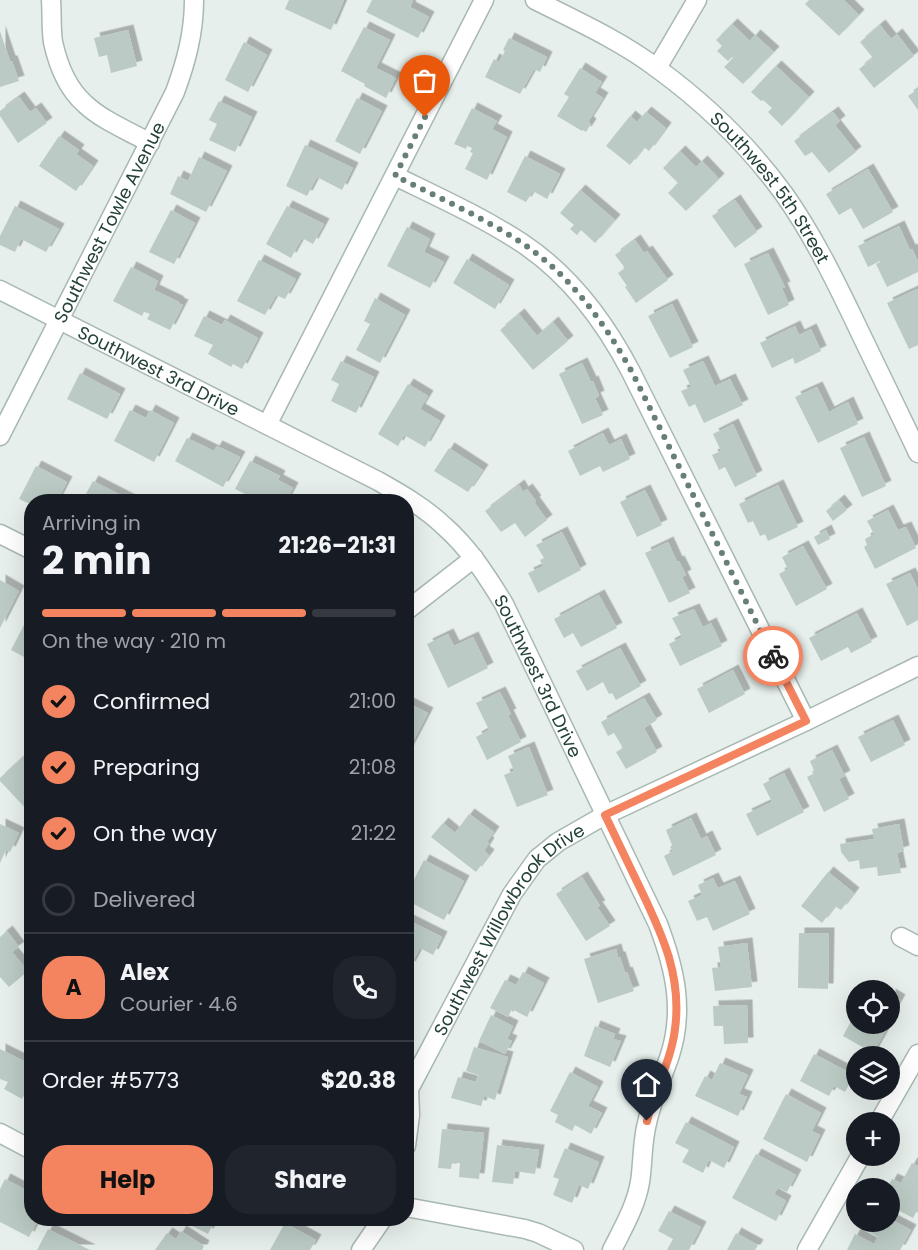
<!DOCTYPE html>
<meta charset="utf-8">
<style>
:root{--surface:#171b24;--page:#20242c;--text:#f1f3f6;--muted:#9ea1a6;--line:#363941;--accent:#f4845f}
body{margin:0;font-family:Poppins,sans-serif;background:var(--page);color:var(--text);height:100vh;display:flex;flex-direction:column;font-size:22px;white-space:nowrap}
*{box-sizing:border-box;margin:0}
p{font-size:20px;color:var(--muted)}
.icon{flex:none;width:33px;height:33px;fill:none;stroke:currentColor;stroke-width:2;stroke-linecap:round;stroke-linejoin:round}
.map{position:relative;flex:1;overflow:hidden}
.sheet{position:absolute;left:24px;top:494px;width:390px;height:732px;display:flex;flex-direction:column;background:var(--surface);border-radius:24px;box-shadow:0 6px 24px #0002}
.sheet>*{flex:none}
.buttons{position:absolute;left:846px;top:980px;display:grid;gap:12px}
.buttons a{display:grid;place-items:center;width:54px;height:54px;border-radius:50%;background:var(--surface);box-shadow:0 6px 24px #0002;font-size:30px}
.pin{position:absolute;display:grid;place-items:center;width:51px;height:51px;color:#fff;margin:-62px -26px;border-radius:50% 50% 50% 0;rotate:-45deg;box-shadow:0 0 6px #0007}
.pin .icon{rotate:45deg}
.courier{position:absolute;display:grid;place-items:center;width:60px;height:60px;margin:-30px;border:4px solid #f4845f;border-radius:50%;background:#fff;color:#222;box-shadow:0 2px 8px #0007}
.headline em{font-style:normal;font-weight:700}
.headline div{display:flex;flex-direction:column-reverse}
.headline{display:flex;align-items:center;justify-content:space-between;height:102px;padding:0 18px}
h1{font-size:39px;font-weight:700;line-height:45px}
.bar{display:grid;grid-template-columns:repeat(4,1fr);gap:9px 6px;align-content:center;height:72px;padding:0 18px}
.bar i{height:8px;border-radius:4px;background:var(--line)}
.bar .current{background:var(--accent)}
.bar p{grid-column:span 4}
.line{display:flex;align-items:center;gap:15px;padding:0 18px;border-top:2px solid var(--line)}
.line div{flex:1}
.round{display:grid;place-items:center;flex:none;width:63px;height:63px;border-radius:24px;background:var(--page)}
ol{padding:0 18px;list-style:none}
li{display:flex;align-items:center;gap:18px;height:66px}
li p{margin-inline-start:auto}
li .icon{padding:6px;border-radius:50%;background:var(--accent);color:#111;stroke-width:4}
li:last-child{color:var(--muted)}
li i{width:33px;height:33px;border:3px solid var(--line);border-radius:50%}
.cta{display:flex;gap:12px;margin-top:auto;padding:12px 18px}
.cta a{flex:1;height:69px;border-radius:24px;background:var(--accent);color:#111;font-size:24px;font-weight:700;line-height:69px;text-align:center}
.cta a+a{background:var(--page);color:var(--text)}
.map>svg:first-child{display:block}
</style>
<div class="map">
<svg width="918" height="1250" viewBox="0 0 918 1250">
<defs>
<filter id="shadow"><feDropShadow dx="5.5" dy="-5.5" stdDeviation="0" flood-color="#0004"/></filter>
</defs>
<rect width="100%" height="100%" fill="#e6efeb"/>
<path fill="#bbcac4" filter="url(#shadow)" d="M289,0H344L331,30L285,9Z
M372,0H413L410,7L429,17L418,38L366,12Z
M809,0H844L859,15L839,36L805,4Z
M732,24L750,41L755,35L774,52L743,84L724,67L733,58L732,57L728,61L717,51L722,46L716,40Z
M880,25L891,39L897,34L914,56L874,88L859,69L873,58L860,42Z
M364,27L390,40L376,68L396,78L386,98L364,86L365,84L341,71Z
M128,30L137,66L111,73L107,55L99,57L94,38Z
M0,31L10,61H12L19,81L0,87Z
M509,38L547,57L540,72L534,69L520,94L485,77L494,59L499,62L505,51L503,50Z
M244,42L267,55L248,92L225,80Z
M776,66L809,97L782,126L768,112L772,108L763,100L761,101L751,92Z
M580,68L602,82L595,93L603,98L588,122L591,124L586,132L583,130L582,131L557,116L569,97L564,94Z
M918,89V110L908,96Z
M19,97L30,112L36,108L47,123L18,143L0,116V111Z
M357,98L382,111L360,154L335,141Z
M219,101L252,117L235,152L209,140L217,124L209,120Z
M472,108L497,121L492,129L507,137L487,180L465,169L473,153L470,152L472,148L467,146L466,149L454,144Z
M646,112L666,128L649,151L644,147L630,165L606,146L630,116L637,122Z
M833,112L840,121L835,125L856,152L829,173L812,152L805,156L794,141Z
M59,136L79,150L76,154L93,166L76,191L39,166Z
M305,145L353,168L342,190L317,177L307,196L286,186Z
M680,151L696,167L702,161L719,179L686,211L668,193L678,183L663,168Z
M525,156L560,174L547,199L533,191L526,202L507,192Z
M199,157L227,171L206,212L170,194L178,176L188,181Z
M868,169L893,212L863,229L851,208L839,215L826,194Z
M580,190L615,220L595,243L581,230L577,235L570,229L574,225L560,213Z
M735,200L757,232L735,248L712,216Z
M15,206L59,229L46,252L21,239L15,252L0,245V236Z
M287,206L324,224L313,244L302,238L291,258L266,244Z
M171,210L195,223L174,264L149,252Z
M899,226L910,250L912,249L918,261V272L887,287L876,264L880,262V261L868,267L858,246Z
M407,227L430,239L424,252L444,262L430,288L387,266Z
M635,240L644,253L647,251L668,280L636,303L625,287L627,286L618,273L625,268L615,255Z
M768,253L785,287L782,288L789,305L768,315L744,264Z
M467,259L509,285L495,309L453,283Z
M259,260L296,279L285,299L276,295L265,315L237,301Z
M131,267L158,281L154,290L179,302L178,303L183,305L170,330L147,319L150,314L144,312L142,316L113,301Z
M917,289L918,292V345L909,349L887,303Z
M375,298L405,315L380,363L356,350L370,324L364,321Z
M672,304L693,347L670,358L648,316Z
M519,314L537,336L553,322L568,341L533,370L500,330Z
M204,316L222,325L225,320L258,338L242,369L233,364L231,367L208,354L213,345L194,336Z
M795,326L799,335L811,329L821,351L795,364L793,358L772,368L760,343Z
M341,361L374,377L356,413L331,401L339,384L331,380Z
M703,361L715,386L730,379L743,405L704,423L695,404L689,407L681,391L691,387L683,370Z
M582,363L591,382L593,381L599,396L595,398L603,415L582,424L559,374Z
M80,373L120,394L107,419L67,399Z
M408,384L428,396L420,409L440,421L425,447L404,435L398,446L378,434Z
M817,387L829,412L848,402L858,424L818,443L795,397Z
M130,410L146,418L150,410L174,423L154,462L114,441Z
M733,424L757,476L735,487L725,467L719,470L712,455L721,451L713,434Z
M603,433L609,445L621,439L630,459L603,472L600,466L580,476L568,451Z
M864,437L886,486L862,497L840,448Z
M187,438L214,451L217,446L240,457L223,487L175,461Z
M449,448L483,470L468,492L434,471Z
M250,461L280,476L278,480L293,488L286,501H259L235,489Z
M36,466L67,482L57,501H32V505L19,499Z
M93,481L132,501H82Z
M519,485L523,492L527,489L536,501L534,502L547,520L525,537L515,523L501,532L485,511Z
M778,485L798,527L768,541L765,534L760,536L753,521L748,523L739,504Z
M645,490L662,525L637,537L620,502Z
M839,500L847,510L833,521L826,511Z
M888,510L898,530L906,527L916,548L875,569L864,547L867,545L865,539L874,534L867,521Z
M826,530L830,539L818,545L814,537Z
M562,532L581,570L538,593L528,573L543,566L540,560L544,558L536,545Z
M668,542L677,562L679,561L686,575L682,577L690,593L669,603L645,553Z
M803,546L827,589L796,606L779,574L788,569L782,557Z
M910,573L918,589V620L907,626L886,584Z
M0,580L19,591L0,628Z
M599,595L617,628L581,647L573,633L564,638L554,619Z
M694,609L703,627L711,623L722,646L680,666L669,644L682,637L672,618Z
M857,613L872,642L851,653L848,647L821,661L809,638Z
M28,617H32V652L29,651L26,658L11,650Z
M448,634L454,646L473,637L488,668L448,688L427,644Z
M620,648L641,686L616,700L612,693L609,694L603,682L587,691L576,671Z
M733,670L745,694L709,713L697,689Z
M500,692L511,714L508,715L521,742L487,760L476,737L489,730L476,703Z
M644,698L657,720L644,728L657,752L626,769L616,752L623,748L614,733L608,736L601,722Z
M406,702L428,713L406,755Z
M893,720L905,745L871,762L858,737Z
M529,747L548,795L517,807L504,775L514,771L508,756Z
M832,750L845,776L839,779L849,799L824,812L807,777L815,773L810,761Z
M26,754L32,760V810L29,812L0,781V778Z
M784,773L804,812L757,836L746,814L772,802L763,784Z
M469,814L494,832L487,842L489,843L484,851L489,855L476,872L431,837L443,823L455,833Z
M691,818L701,839L707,836L716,855L673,876L664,856L673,851L670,847L672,845L666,830Z
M0,824L19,833L10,852L6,850L0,863Z
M899,824L904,851L897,853L901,873L878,876L877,867L860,869L859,860L849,862L841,852L840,844L874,839L872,829Z
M424,860L464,881L444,920L406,900V895Z
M828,872L854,893L841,910L835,906L822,923L801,906Z
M582,877L600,906L597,907L610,926L586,941L556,894Z
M713,878L718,888L735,881L750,914L713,931L707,917L697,921L688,901L702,895L698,885Z
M406,919L442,937L433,955L420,948L410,967L406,965Z
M7,931L19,947L12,952L28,971L9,987L0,977V937Z
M799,933H829L828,989L798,988Z
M747,943L752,987L715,991L712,968L721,967L718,947Z
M616,949L618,957H620L625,973L627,972L634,991L598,1003L584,959Z
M523,972L544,983L527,1017L512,1009L508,1017L490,1008L505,980L516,985Z
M890,994L900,1000L890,1017Z
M747,1005L748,1043L724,1044L723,1026H714L713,1006Z
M856,1012V1023H890L873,1053L843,1036Z
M491,1015L513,1026L507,1039L512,1041L505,1054L479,1041Z
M595,1026L615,1034L613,1039L621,1041L610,1067L584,1056Z
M474,1047L508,1057L495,1100L484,1096L481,1106L451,1098L458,1077L476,1082L478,1075L466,1071Z
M0,1049L32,1065V1081L22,1099L4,1089L8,1082L0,1079Z
M814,1054L854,1075L845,1092L834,1086L829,1096L800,1081Z
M720,1063L748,1075L739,1094L747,1097L738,1116L695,1096L705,1076L712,1080Z
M570,1072L598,1087L588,1106L602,1113L591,1134L575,1125L572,1131L555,1122L558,1115L550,1111Z
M786,1094L821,1113L812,1131L820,1135L807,1162L763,1139Z
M686,1122L734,1147L724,1168L709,1160L703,1173L682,1162L689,1150L675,1143Z
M442,1129L484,1133L479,1179L459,1177L460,1163H452L451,1169L438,1168Z
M497,1145L539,1150L535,1174L515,1171L513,1184L492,1182Z
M565,1148L599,1162L588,1189L579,1185L572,1203L553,1195L559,1179L553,1177Z
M756,1154L796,1175L787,1192L778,1188L774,1194L786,1201L776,1221L732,1198Z
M912,1163L918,1166V1209L913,1218L890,1206V1188H887L892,1179L901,1183Z
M5,1179L26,1190L23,1196L32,1200V1218H39L29,1237L0,1222V1189Z
M669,1211L701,1227L689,1250H667L673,1239L658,1231Z
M177,1218H216L208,1234Z
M890,1219L911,1230L900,1250H847L855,1234L874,1244L878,1237L866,1230L871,1221H890Z
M285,1223L316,1240L310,1250H270Z
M48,1229L90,1250H37Z
M181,1231L204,1246L202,1250H155L167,1233L176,1239Z
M736,1233L758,1245L755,1250H727Z"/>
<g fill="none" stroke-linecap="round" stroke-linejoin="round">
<defs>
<g id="minor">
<path d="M51,0C52,14 51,29 53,42C58,65 68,89 85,104C103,121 129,131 150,143"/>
<path id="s1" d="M535,0C577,21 621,41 658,69C706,104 749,146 784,194C813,235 835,280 857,326C877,368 898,410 918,453"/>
<path d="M657,68L697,0"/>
<path d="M395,176C438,197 482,217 522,243C570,275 605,322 631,372L806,721"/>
<path id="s2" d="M0,290L378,481C401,494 424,507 444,526C469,548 487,576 504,604L658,924C675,969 685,1011 669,1058C661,1080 652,1100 647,1123C642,1142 643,1163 640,1182C636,1206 623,1228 612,1250"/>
<path d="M267,425L484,0"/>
<path id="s3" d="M0,436L175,92C186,62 194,33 194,0"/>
<path d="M0,534L32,550"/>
<path d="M406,611L474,558"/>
<path d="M901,937L918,946"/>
<path d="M879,1122L918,1054"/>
<path d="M0,1133L32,1150"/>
<path id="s4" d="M406,1146L410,1115L409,1089L512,894L537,859L558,842L605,815L806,721L918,666"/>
<path d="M406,1207L525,1229L538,1233L574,1250"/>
<path d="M361,1250L383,1218"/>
<path d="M807,1250L861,1155"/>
</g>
</defs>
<use href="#minor" stroke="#a8b8b2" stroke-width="21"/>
<use href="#minor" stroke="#fff" stroke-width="18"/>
</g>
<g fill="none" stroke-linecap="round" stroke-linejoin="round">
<path stroke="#687f78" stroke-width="6" stroke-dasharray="0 10.8" d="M425,117L395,176C438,197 482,217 522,243C570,275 604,322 632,372L773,656"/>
<path stroke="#f4845f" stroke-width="8" d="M647,1121C654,1090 671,1062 675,1029C682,977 663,936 641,890C629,865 617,840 605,815L806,721L773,656"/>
</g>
<g text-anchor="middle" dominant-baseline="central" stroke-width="6" stroke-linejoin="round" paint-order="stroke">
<g font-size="18" fill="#24423a" stroke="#f7fbf9">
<text stroke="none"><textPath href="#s1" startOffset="306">Southwest 5th Street</textPath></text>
<text stroke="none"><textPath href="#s3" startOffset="240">Southwest Towle Avenue</textPath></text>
<text stroke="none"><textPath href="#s2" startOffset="178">Southwest 3rd Drive</textPath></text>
<text stroke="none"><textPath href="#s2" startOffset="682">Southwest 3rd Drive</textPath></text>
<text stroke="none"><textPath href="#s4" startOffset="248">Southwest Willowbrook Drive</textPath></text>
</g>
</g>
</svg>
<div class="buttons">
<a><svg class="icon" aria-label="locate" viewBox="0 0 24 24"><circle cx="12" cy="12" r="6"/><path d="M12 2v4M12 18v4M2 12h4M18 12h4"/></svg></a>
<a><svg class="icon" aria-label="layers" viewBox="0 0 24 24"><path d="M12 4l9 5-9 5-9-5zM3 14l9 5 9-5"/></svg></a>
<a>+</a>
<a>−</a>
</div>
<div class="pin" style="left:425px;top:117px;background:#ea580c"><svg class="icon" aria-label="bag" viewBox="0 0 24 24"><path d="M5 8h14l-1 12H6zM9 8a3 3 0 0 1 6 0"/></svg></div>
<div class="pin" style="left:647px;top:1121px;background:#1f2937"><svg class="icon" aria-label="home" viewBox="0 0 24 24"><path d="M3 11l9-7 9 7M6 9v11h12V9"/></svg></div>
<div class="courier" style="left:773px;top:656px"><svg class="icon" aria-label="bike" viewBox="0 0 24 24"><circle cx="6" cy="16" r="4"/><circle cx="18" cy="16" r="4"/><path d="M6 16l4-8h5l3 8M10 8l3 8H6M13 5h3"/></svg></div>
<section class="sheet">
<div class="headline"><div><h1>2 min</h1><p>Arriving in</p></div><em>21:26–21:31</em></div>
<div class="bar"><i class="current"></i><i class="current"></i><i class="current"></i><i></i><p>On the way · 210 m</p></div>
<ol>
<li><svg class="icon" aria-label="check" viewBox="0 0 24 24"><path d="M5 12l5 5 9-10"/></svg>Confirmed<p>21:00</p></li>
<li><svg class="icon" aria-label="check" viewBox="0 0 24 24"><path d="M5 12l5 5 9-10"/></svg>Preparing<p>21:08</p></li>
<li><svg class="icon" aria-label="check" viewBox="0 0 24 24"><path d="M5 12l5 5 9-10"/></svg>On the way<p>21:22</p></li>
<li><i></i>Delivered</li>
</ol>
<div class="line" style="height:108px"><b class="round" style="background:var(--accent);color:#111">A</b><div><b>Alex</b><p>Courier · 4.6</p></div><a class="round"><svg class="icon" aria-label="phone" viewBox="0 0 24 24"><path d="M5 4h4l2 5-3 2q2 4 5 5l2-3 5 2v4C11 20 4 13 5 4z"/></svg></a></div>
<div class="line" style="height:78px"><div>Order #5773</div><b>$20.38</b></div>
<div class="cta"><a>Help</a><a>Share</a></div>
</section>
</div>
